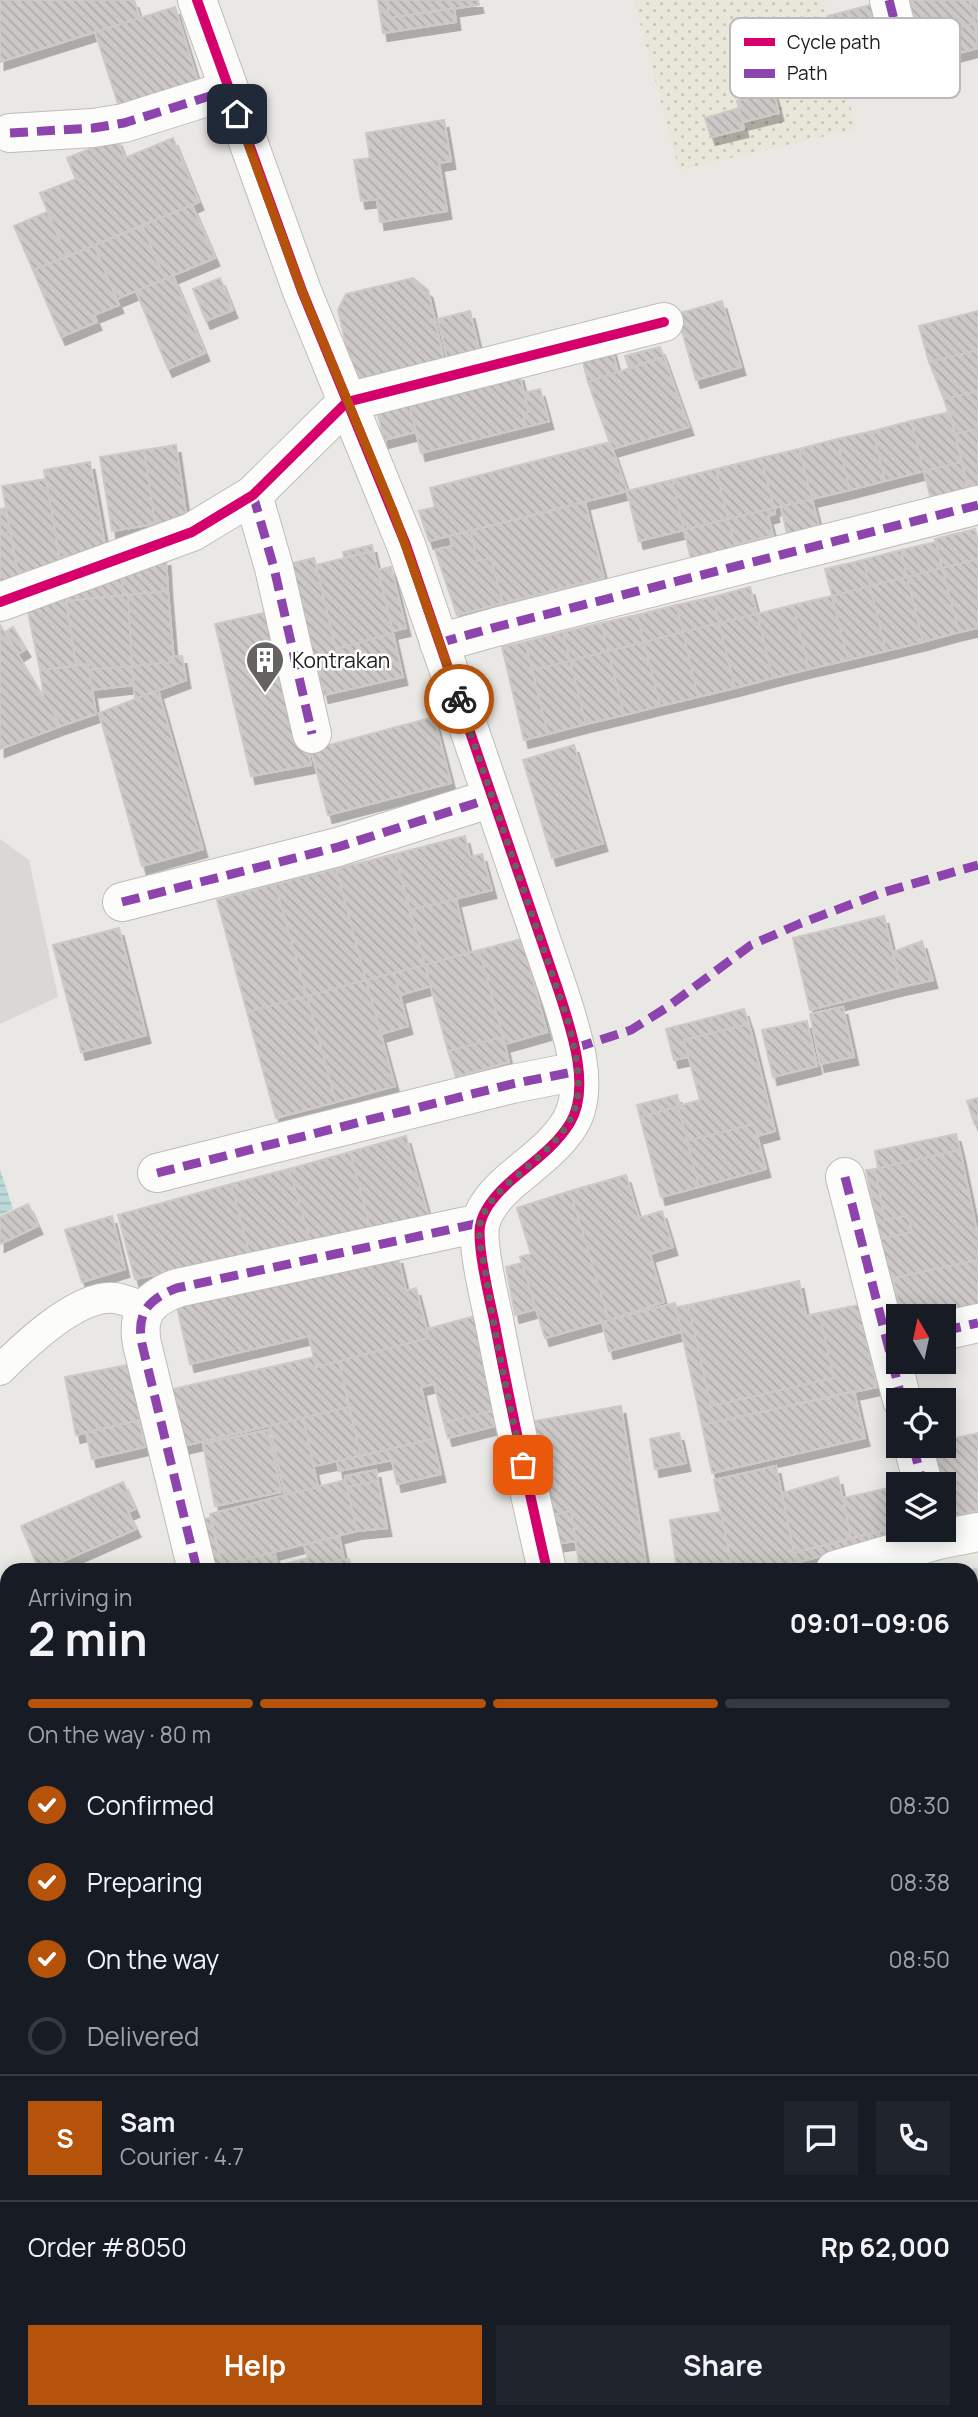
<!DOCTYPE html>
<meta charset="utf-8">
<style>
:root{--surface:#171b24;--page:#20242c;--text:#f1f3f6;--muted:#9ea1a6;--line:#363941;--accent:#b45309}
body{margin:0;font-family:Manrope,sans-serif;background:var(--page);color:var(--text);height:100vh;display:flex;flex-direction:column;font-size:26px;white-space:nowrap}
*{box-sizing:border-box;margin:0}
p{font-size:23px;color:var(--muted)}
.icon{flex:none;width:38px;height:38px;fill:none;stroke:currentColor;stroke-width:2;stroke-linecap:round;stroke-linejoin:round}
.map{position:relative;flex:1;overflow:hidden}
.drawer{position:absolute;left:0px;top:1563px;width:978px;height:856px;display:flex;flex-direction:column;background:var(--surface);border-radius:21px 21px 0 0;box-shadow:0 4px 18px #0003}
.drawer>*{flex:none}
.needle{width:46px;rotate:351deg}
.fabs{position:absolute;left:886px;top:1304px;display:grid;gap:14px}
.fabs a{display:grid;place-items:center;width:70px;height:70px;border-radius:0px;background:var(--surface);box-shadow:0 4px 18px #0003;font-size:35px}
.pin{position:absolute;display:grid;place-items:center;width:60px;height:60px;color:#fff;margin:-30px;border-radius:14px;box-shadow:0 4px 10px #0006}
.courier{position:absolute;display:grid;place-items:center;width:70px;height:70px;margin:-35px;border:5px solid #b45309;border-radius:50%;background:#fff;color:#222;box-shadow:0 2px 9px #0007}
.headline em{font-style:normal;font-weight:700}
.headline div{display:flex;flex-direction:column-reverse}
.headline{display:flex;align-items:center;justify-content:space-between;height:119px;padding:0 28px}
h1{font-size:46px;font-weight:700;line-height:52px}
.bar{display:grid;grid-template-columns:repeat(4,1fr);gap:10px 7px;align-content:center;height:84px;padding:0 28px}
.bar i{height:9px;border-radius:5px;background:var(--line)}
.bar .selected{background:var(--accent)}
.bar p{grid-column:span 4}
.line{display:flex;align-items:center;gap:18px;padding:0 28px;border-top:2px solid var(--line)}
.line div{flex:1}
.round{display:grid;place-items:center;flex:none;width:74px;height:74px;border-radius:0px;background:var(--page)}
ol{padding:0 28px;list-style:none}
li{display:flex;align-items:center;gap:21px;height:77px}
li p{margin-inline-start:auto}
li .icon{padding:7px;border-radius:50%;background:var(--accent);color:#fff;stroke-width:4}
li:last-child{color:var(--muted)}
li i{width:38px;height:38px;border:4px solid var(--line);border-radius:50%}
.primary-button{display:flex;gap:14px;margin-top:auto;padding:14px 28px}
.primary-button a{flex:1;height:80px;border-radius:0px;background:var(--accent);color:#fff;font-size:28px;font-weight:700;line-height:80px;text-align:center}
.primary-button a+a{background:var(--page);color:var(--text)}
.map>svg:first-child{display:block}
</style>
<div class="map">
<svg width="978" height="2417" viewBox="0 0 978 2417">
<defs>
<pattern id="farmland-dots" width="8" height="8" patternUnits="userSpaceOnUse" patternTransform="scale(1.75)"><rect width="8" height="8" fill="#e9e7d9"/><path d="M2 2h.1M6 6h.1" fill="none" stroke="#c7c6ba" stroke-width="1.8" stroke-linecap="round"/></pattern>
<pattern id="water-rules" width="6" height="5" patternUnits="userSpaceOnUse" patternTransform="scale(1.75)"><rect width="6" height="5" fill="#bcd9da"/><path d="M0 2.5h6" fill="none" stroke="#a1baba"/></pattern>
<pattern id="building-back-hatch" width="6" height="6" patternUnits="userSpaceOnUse" patternTransform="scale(1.75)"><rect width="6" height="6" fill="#cbc8c6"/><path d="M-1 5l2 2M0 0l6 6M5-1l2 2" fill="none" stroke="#aeabaa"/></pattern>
<filter id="shadow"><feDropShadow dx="4.5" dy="8" stdDeviation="0" flood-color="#0004"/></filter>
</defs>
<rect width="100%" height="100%" fill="#eae8e5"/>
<path fill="#d9d8d6" d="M0,839L29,860L58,997L0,1024Z
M978,1933V2417H596L593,2412H971V1935Z
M7,2340V2412H337L340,2417H0V2344Z"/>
<path fill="url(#farmland-dots)" d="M634,0H824L856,129L679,170Z"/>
<path fill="url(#water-rules)" d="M0,1169L13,1209L0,1215Z"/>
<path fill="url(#building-back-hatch)" stroke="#cdc9c7" stroke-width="2" filter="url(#shadow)" d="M0,0H134L140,18L0,62Z
M378,0H387L389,18L454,8L456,22L383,33Z
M387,0H478L479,5L389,18Z
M897,0H969L975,23L908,41Z
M969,0H978V35L975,23Z
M882,2L892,41L838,54L828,16Z
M175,7L199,85L120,110L95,32Z
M975,23L978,48L913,65L908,41Z
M772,86L779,113L743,122L737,101L753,96L752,92Z
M739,108L744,129L711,137L705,118Z
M444,120L451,161L439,163L447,211L380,222L377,199L361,201L354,160L370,158L366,133Z
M117,138L125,158L173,138L199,202L67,257L40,193L76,179L67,158Z
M192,205L215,258L165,279L142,225Z
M47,212L67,257L33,270L14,226Z
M142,225L165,279L117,299L94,245Z
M94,245L119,305L94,315L97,322L61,337L33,270Z
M173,276L205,353L168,369L136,291Z
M220,278L233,310L206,321L193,289Z
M413,278L428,290L443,355L436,369L369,386L353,376L338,310L346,294Z
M722,301L741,367L696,380L677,314Z
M470,311L481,358L449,366L438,319Z
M978,311V350L929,362L919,326Z
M611,346L618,372L588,382L581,354Z
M660,347L664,357L629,368L625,356Z
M978,350V391L944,399L929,362Z
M664,357L689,427L612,449L588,382Z
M519,373L529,412L523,413L526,427L421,453L408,398Z
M540,389L549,421L526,427L523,413L529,412L524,393Z
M978,391V429L955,434L944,399Z
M408,398L416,432L384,440L376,406Z
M950,412L962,462L924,471L911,421Z
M911,421L924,471L885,481L873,431Z
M978,429V485L967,487L955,434Z
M873,431L885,481L850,490L837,439Z
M837,439L850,490L812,499L799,449Z
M610,442L627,491L429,541L419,511L435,507L430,488Z
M176,445L187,520L155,524L144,450Z
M799,449L812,499L774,508L761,458Z
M144,450L155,524L112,531L100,457Z
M761,458L774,508L728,519L716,469Z
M90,462L106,550L60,558L44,470Z
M962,462L969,491L931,500L924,471Z
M716,469L728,519L684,530L672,480Z
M46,479L61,566L18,573L2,486Z
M672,480L684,530L639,541L627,491Z
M812,499L819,526L787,534L781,507Z
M585,502L604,578L503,603L491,559L477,561L471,531Z
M6,508L10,532L0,534V509Z
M774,508L775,514L768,516L773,535L735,545L728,519Z
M728,519L735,547L691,559L684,530Z
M975,529L978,541V559L942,568L935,539Z
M471,531L477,561L491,559L503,603L457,615L435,550L452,546L450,536Z
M10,532L18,573L61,566L60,558L64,557L66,570L0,588V534Z
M936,542L942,568L907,577L901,550Z
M372,545L373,551L344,558L343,552Z
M901,550L907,577L870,586L863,560Z
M373,551L393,633L336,649L316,565Z
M166,558L168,591L123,595L121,561Z
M314,558L338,658L305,665L281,566Z
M978,559V628L959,632L942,568Z
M863,560L870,586L832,596L825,569Z
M391,567L406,628L393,631L378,570Z
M942,568L959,632L923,642L907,577Z
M121,569L123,595L66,601L64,582Z
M907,577L923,642L886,651L870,586Z
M64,582L76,666L40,670L25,598Z
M870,586L886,651L848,660L832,596Z
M750,587L757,614L719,623L713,597Z
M168,591L174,662L132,666L128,595Z
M128,595L132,666L89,670L88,664L76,666L66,601Z
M832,596L848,660L809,669L793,605Z
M713,597L719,623L683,632L676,605Z
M676,605L683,632L644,642L637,615Z
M793,605L809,669L773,678L757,614Z
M282,609L311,765L251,776L215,624Z
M757,614L773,678L735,688L719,623Z
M637,615L644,642L608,651L601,623Z
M601,623L608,651L570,661L563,632Z
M719,623L735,688L698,697L683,632Z
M0,625L61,726L0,749Z
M13,627L26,649L18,654L5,632Z
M563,632L570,661L532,670L525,642Z
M683,632L698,697L660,706L644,642Z
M393,633L403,677L324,695L316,663L338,658L336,649Z
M525,642L548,734L524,740L502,647Z
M644,642L660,706L624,715L608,651Z
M608,651L624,715L586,724L570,661Z
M173,656H182L186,680L135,699L132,666L174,662Z
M570,661L586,724L548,734L532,670Z
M88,664L96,714L61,726L44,698L40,670Z
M132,666L134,685L92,690L89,670Z
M158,690L203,849L142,866L99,713Z
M434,717L451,783L328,815L311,750Z
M574,745L603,843L552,858L523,760Z
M465,836L470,857L482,854L492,890L409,910L395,854Z
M395,854L425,965L366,980L336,869Z
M336,869L366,980L307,996L275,884Z
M275,884L307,996L247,1012L217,900Z
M456,899L469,953L425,965L409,910Z
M884,916L901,987L810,1010L793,938Z
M119,928L146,1035L81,1052L53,945Z
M522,939L547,1032L505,1044L479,950Z
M922,941L933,980L901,987L893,952Z
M479,950L503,1037L448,1051L425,965Z
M425,965L431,986L400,995L394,973Z
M394,973L408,1026L381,1034L366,980Z
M366,980L395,1086L336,1102L307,996Z
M307,996L336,1102L276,1118L247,1012Z
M843,1007L854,1057L820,1064L810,1014Z
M744,1009L749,1024L684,1040L688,1057L674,1060L666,1029Z
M807,1021L817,1066L773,1077L762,1030Z
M749,1024L775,1131L757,1136L754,1124L687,1141L678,1106L700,1100L684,1040Z
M503,1037L509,1062L456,1077L448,1051Z
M677,1095L680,1106L640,1117L637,1105Z
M978,1098V1124L975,1125L967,1101Z
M678,1106L699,1187L661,1197L640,1117Z
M754,1124L766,1169L699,1187L687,1141Z
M956,1134L960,1150L878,1168L875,1151Z
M406,1136L429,1218L371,1230L350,1152Z
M960,1150L978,1236V1260L889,1279L880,1239L912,1232L908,1215L885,1220L875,1169Z
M350,1152L371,1230L311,1243L289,1169Z
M289,1169L311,1243L250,1255L231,1184Z
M875,1169L885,1220L908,1215L912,1232L880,1239L866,1170Z
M626,1175L639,1218L662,1211L673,1247L650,1254L664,1302L609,1320L570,1191Z
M231,1184L250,1255L135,1279L118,1215Z
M570,1191L609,1320L545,1338L520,1257L531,1254L517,1208Z
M28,1204L38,1226L0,1244V1217Z
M112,1216L125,1269L82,1282L65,1230Z
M398,1256L406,1291L416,1288L429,1338L316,1367L309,1336L190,1364L177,1307Z
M978,1260V1317L901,1316L893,1278Z
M522,1263L536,1309L515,1315L506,1267Z
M799,1281L806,1316L819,1313L834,1378L711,1406L688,1305Z
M675,1303L681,1332L609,1351L602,1322Z
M688,1305L711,1406L834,1378L819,1313L859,1305L877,1387L702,1425L676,1307Z
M475,1316L499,1409L444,1423L434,1384L421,1387L433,1439L361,1456L339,1361L429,1338L427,1329Z
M315,1357L316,1367L339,1361L349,1407L183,1446L169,1390Z
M133,1364L144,1419L76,1435L65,1377Z
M854,1391L865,1438L712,1473L702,1425Z
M621,1406L646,1565L615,1570H580L571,1511L550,1516L529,1422Z
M349,1407L361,1456L314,1466L303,1418Z
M499,1409L503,1424L448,1438L444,1423Z
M303,1418L318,1487L285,1495L270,1426Z
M139,1420L145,1447L92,1459L86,1432Z
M268,1430L281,1492L215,1506L203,1444Z
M679,1433L686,1463L655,1469L650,1439Z
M978,1433V1511L952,1517L933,1446H943V1441Z
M433,1439L441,1474L397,1484L392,1460L339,1471L337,1461Z
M776,1466L796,1563L776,1570H733L714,1480Z
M376,1470L378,1481L347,1487L345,1476Z
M838,1477L851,1538L794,1553L782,1493Z
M345,1480L357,1531L222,1565L210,1514Z
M378,1481L387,1528L357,1531L347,1487Z
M123,1482L135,1509L128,1512L136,1529L43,1570H39L21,1526Z
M898,1486V1527L851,1538L843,1498Z
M571,1511L576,1541L555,1544L550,1516Z
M721,1512L731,1562L677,1570L670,1520Z
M210,1518L222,1565L210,1568L199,1520Z
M898,1527V1530H913L796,1563L794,1553Z
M339,1536L344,1559L304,1570H240L238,1561L274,1552L278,1566L308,1558L304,1545Z
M344,1559H349L352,1570H304Z
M976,1569L978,1578V1717L971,1719V1570Z
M0,1727L7,1740V1770L0,1754Z
M0,1754L7,1770V1856L0,1859Z
M978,1885V1918L971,1896V1887Z
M0,1920L7,1936V1949L0,1951Z
M978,1937V2007L971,1988V1939Z
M971,1992L978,2007V2043L971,2046Z
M7,1997V2051L0,2053V2000Z
M971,2121H978V2211L975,2212L971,2183Z
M0,2129L1,2132L7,2129V2212L0,2214Z
M7,2228V2276H5L0,2261V2231Z
M978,2358V2397H976L971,2383V2360Z
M96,2412H161L151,2417H94L92,2413Z
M161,2412H231L234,2417H164Z
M347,2412H377L366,2417H350Z
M481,2412H495L498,2417H474L473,2415Z
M495,2412H570L572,2417H498Z
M603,2412H632L618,2417H610L608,2412Z
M632,2412H662L664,2417H618Z
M686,2412H712L713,2413L703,2417H688Z
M861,2412H886L888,2417H847Z
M886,2412H917L906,2415L907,2417H888Z
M917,2412H941L943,2417H907L906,2415Z"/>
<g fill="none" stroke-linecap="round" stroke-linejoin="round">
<defs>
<path id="lane" d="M0,1370C24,1346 78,1294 115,1298C125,1299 136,1305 146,1308"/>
<path id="street" d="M197,0L302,291L406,545L558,989C570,1026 592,1087 570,1123C556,1146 533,1162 513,1179C499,1191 483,1207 480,1226C477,1247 489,1297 494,1320C510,1404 528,1487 547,1570
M889,0L898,35
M10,133L93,128L124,123L229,90
M253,495L274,568L312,734
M0,602L192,532L253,495L347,402L664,322
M439,643L496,627L978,505
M122,902L338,847L492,798
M157,1173L512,1084L578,1071
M845,1177L902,1400
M943,1331L978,1323
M913,1446L923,1484
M197,1570L142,1344C136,1312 149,1299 177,1288L480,1223
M835,1570L938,1540L978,1532
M0,1978L7,1975
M971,2085L978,2083
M971,2339L978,2337
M586,2412L588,2417
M46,2417L57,2412
M761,2417L776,2412"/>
</defs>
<use href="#lane" stroke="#bdbdbb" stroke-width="32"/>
<use href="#street" stroke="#bdbdbb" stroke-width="40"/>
<use href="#lane" stroke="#fcfcfb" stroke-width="30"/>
<use href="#street" stroke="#fcfcfb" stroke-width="38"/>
<path stroke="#8e44ad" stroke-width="9" stroke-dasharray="18 9" stroke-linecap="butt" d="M889,0L898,35
M10,133L93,128L124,123L229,90
M253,495L274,568L312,734
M439,643L496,627L978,505
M122,902L338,847L492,798
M575,1048L631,1030L666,1008L751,945L799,924L881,893L978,865
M157,1173L512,1084L578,1071
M845,1177L902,1400
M943,1331L978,1323
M913,1446L923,1484
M935,1530L938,1540
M197,1570L142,1344C136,1312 149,1299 177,1288L480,1223
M971,2085L978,2083
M971,2339L978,2337
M46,2417L57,2412
M761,2417L776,2412"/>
<defs>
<path id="cycleway" d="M197,0L302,291L406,545L558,989C570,1026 592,1087 570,1123C556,1146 533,1162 513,1179C499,1191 483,1207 480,1226C477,1247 489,1297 494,1320C510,1404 528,1487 547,1570
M0,602L192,532L253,495L347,402L664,322"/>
</defs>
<use href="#cycleway" stroke="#fff" stroke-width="15"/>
<use href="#cycleway" stroke="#d6006c" stroke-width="10"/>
</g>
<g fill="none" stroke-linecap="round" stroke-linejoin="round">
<path stroke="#646362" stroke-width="7" stroke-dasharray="0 12.6" d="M459,699L568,1021C591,1111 578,1124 511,1181C498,1192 484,1207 480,1224C477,1240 484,1260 486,1277C496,1340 509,1403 523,1465"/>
<path stroke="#b45309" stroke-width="9" d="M237,114L302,291L394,513L459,699"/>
</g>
<defs>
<symbol id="building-pin" viewBox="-11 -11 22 30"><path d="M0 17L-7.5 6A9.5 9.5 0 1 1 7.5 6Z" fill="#646362" stroke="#fff"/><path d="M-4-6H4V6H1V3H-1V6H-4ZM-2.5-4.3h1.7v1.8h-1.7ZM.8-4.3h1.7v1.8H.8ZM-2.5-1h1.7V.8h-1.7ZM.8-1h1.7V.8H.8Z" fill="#fff"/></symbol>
</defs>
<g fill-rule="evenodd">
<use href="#building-pin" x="243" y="638" width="44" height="60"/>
</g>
<g text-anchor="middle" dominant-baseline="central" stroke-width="5" stroke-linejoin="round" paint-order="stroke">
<g font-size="21" fill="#1c1c1c" stroke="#fff" text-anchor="start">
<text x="292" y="660">Kontrakan</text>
</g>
</g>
<rect x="730" y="18" width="230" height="80" rx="10" fill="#fff" stroke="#bbb" stroke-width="2"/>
<rect x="744" y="38" width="31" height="8" fill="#d6006c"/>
<rect x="744" y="69" width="31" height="9" fill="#8e44ad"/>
<g font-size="19" fill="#1c1c1c">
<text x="787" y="49">Cycle path</text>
<text x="787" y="80">Path</text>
</g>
</svg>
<div class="fabs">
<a><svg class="needle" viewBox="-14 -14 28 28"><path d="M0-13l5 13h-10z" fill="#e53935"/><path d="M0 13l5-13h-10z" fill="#9ea1a6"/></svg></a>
<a><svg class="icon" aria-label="locate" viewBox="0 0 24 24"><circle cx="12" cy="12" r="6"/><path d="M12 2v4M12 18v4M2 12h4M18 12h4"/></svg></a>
<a><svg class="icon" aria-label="layers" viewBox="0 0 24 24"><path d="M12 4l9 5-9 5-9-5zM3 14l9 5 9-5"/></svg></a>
</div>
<div class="pin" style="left:523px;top:1465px;background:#ea580c"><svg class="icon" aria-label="bag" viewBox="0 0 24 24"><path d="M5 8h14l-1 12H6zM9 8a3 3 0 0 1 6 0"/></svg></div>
<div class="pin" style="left:237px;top:114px;background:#1f2937"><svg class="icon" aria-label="home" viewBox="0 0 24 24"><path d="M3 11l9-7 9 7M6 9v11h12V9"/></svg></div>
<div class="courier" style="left:459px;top:699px"><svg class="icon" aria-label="bike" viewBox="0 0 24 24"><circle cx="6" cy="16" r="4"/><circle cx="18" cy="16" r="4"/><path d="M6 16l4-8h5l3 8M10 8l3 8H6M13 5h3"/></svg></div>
<section class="drawer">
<div class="headline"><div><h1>2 min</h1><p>Arriving in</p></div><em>09:01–09:06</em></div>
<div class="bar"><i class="selected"></i><i class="selected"></i><i class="selected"></i><i></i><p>On the way · 80 m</p></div>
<ol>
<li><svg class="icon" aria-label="check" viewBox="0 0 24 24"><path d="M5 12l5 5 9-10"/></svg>Confirmed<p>08:30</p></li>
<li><svg class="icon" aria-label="check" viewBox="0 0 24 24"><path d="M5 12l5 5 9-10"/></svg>Preparing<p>08:38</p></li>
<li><svg class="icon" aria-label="check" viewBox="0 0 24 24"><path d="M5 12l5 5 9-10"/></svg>On the way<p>08:50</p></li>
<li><i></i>Delivered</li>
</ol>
<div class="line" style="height:126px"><b class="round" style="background:var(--accent);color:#fff">S</b><div><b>Sam</b><p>Courier · 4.7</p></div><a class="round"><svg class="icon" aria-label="chat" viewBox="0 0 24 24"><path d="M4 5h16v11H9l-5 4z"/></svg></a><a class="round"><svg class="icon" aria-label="phone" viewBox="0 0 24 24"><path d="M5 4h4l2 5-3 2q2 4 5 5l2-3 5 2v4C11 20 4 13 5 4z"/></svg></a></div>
<div class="line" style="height:91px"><div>Order #8050</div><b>Rp 62,000</b></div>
<div class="primary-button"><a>Help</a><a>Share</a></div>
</section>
</div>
